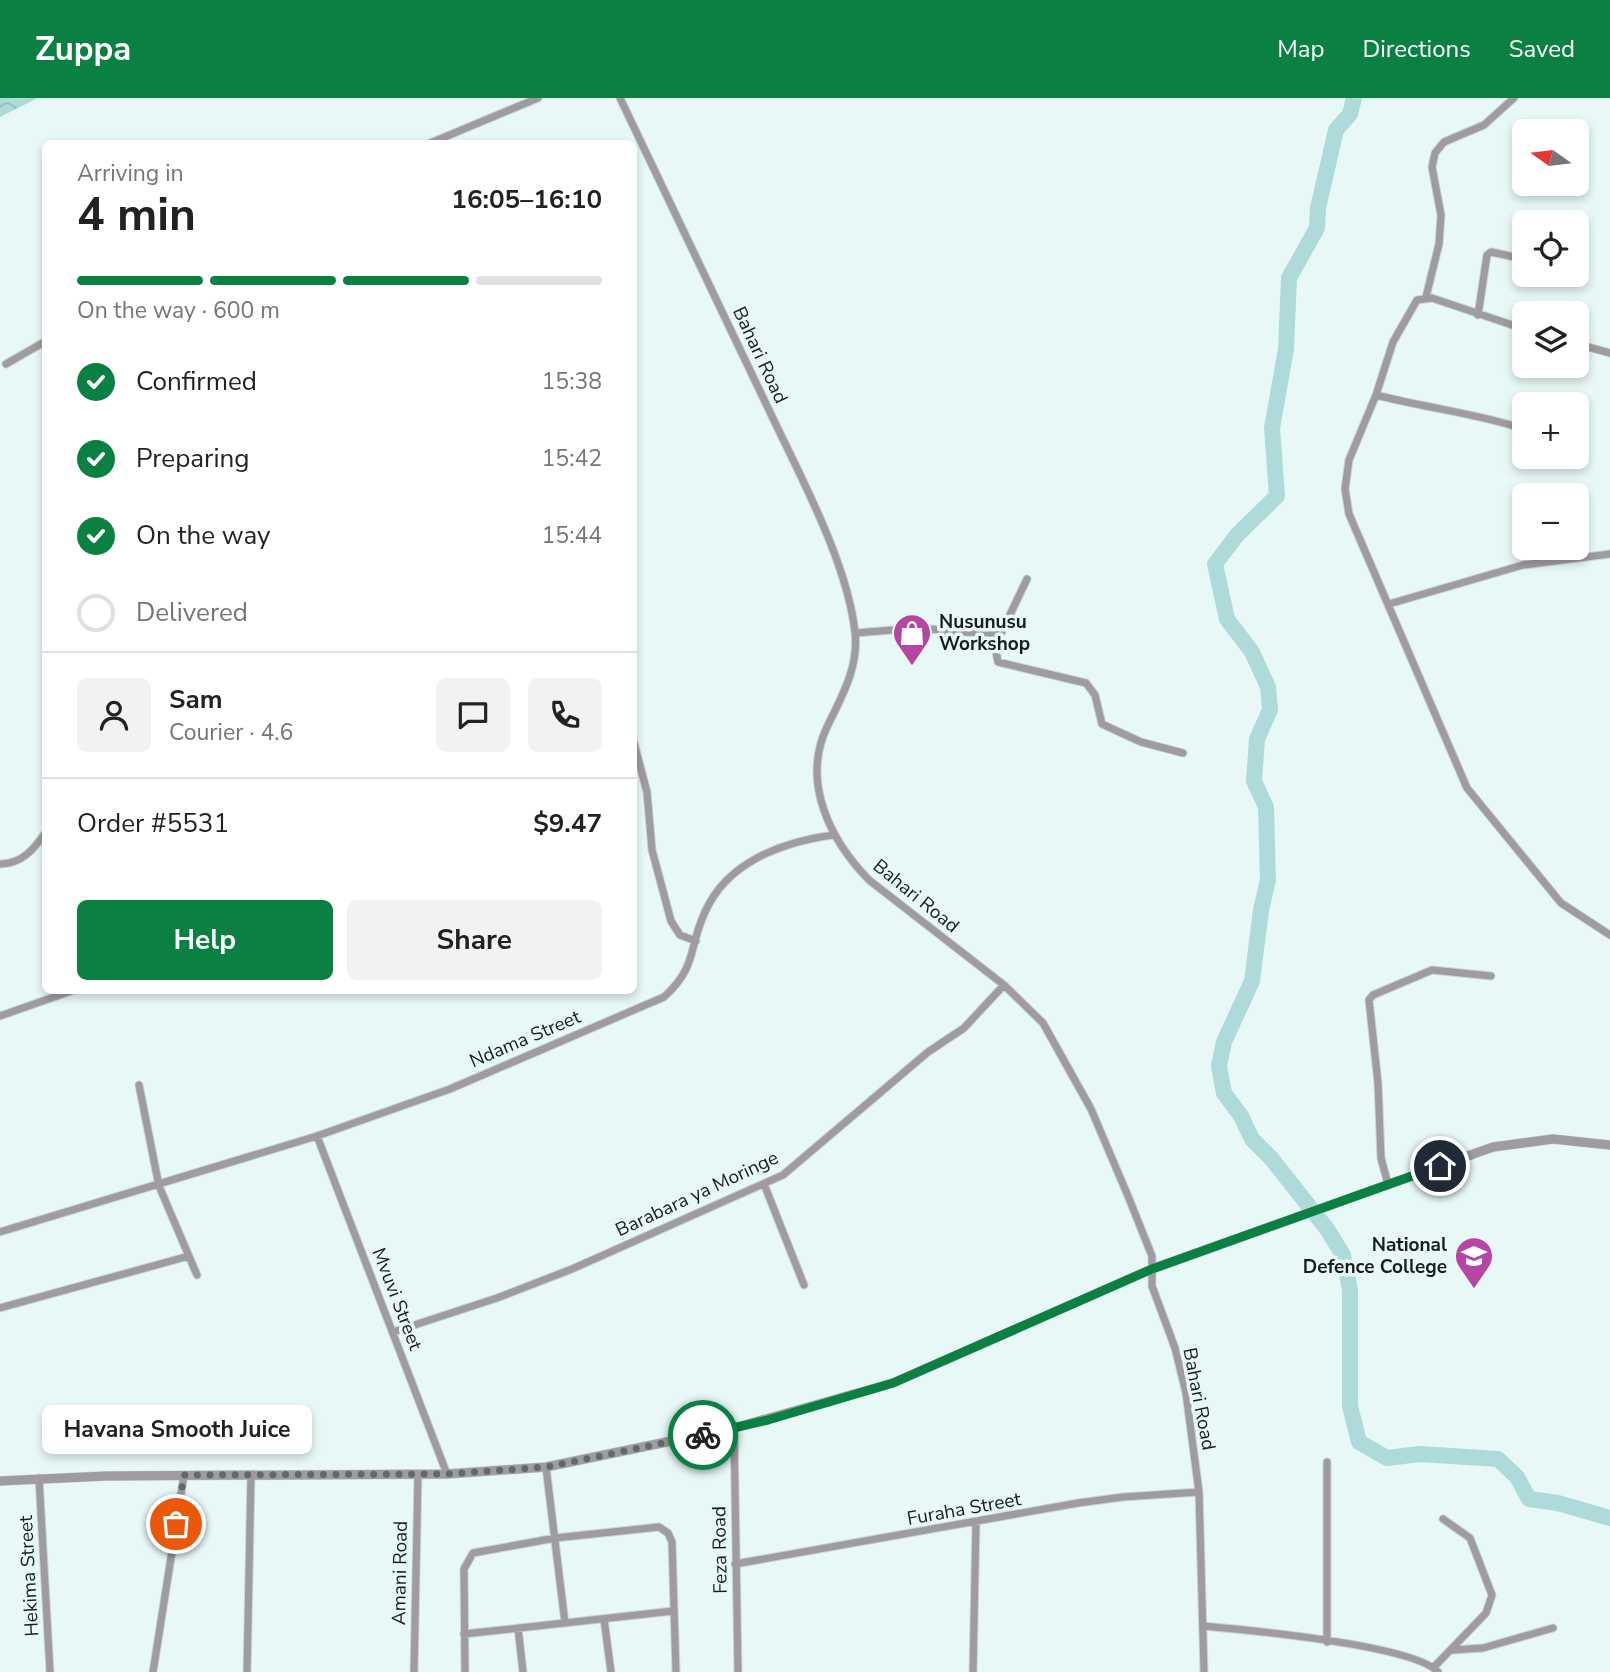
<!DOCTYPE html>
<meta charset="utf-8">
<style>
:root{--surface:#fff;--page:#f2f2f2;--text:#222;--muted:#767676;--line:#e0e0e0;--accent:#0b8043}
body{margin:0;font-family:"Nunito Sans",sans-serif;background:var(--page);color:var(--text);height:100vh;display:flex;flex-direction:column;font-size:26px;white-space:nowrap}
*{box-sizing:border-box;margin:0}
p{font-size:23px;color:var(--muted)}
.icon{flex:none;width:38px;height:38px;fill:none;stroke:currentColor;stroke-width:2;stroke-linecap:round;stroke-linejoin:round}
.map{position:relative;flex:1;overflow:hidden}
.details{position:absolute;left:42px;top:42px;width:595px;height:854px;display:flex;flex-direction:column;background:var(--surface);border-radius:10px;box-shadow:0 4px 10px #0003}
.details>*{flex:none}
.needle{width:46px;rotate:284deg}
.buttons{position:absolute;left:1512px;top:21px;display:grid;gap:14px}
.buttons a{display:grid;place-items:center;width:77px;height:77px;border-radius:10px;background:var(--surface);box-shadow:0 4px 10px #0003;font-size:35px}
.pin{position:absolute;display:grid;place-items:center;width:60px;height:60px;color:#fff;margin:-30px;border:4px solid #fff;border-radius:50%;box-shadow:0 2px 7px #0007}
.courier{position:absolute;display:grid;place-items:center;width:70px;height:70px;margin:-35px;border:5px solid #0b8043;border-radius:50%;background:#fff;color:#222;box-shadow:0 2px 9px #0007}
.bubble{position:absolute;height:49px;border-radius:10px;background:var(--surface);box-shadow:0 4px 10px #0003;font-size:23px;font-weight:700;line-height:49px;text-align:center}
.head em{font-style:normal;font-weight:700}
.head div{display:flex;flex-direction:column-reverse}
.head{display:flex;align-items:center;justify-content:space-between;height:119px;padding:0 35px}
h1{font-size:46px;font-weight:700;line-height:52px}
.bar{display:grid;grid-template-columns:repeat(4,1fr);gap:10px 7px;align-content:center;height:84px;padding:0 35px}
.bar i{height:9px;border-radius:5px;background:var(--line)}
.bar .current{background:var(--accent)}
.bar p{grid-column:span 4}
.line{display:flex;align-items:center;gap:18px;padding:0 35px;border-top:2px solid var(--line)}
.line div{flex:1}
.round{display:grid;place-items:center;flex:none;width:74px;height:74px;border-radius:10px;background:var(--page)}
ol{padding:0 35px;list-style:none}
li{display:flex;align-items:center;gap:21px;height:77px}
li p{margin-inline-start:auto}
li .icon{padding:7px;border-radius:50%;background:var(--accent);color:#fff;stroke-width:4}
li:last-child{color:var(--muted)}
li i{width:38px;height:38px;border:4px solid var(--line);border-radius:50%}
.cta{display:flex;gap:14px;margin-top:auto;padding:14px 35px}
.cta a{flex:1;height:80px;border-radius:10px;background:var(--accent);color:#fff;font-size:28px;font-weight:700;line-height:80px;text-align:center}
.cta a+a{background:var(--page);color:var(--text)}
header{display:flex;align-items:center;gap:42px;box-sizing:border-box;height:98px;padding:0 35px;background:var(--accent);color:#fff}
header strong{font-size:33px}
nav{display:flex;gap:38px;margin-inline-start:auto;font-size:24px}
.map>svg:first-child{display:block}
</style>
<header>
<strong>Zuppa</strong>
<nav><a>Map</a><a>Directions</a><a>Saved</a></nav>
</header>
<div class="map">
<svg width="1610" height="1574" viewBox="0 0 1610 1574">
<defs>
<pattern id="water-waves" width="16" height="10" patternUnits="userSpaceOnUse" patternTransform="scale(1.75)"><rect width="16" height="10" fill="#afdada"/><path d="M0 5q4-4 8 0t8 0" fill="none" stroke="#96bbbb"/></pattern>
</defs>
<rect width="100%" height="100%" fill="#e7f8f7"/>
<path fill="url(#water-waves)" d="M0,0H38L0,19Z"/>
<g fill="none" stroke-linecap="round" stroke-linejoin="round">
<path stroke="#afdada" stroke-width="16" d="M1354,0L1350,16L1336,32L1318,110L1317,130L1289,180L1286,251L1272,330L1277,398L1237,437L1215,466L1227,521L1252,554L1268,589L1270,612L1257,641L1254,683L1266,709L1268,782L1261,812L1252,883L1224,944L1219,968L1224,995L1241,1018L1252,1041L1271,1060L1327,1131L1343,1157L1350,1192V1308L1359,1344L1387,1360L1420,1356L1498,1361L1517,1379L1529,1401L1558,1405L1610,1420"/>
<defs>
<path id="minor" d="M620,0C670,104 719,208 769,312C799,376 847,463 855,534C859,569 842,598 827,629C801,684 830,742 869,782L1004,887L1043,925L1091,1011L1128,1098L1152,1158V1188L1175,1250L1186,1295L1199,1394L1204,1574
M428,46L538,0
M1426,199L1439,146L1441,117L1432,69L1435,55L1444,44L1484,27L1514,0
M1478,217L1487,157L1491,154L1524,161
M1524,231L1432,200L1417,202L1393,244L1376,297L1349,362L1345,391L1349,416L1467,690L1561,805L1610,837
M1577,246L1610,255
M6,266L46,243
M1376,297C1426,310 1476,315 1524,331
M1027,481L995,548L998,564L1086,585L1095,597L1102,626L1141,644L1183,655
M1389,506L1523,467L1610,456
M855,535L918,530L1000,537
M634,645L647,694L652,752L671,823L680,837L696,843
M0,766C22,766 34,751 46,734
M0,918L74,892
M139,987L159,1088L197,1177
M317,1038L447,1376
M764,1086L804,1187
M1388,1086L1381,1060L1378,985L1369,902L1373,897L1432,872L1491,878
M0,1134L317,1038L450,991L664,899C698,868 688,850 705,814C727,764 782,744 833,737
M0,1210L189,1158
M393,1234L497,1200L572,1171L783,1077L928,954L964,930L1004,887
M734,1330L738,1574
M546,1369L565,1525
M39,1380L50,1574
M735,1466L1078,1405L1123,1399L1199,1394
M604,1521L611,1574
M1204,1528C1247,1532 1413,1547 1438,1574
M518,1530L523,1574
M464,1536L673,1513
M1327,1544V1364
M1453,1552L1483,1550L1553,1530
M1434,1569L1486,1515L1492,1497L1470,1440L1443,1421
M153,1574L184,1377
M247,1574L251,1377
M414,1574L418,1376
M465,1574L464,1471L473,1455L555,1440L659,1429L668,1435L672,1444L676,1574
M973,1574L976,1425"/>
<path id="tertiary" d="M0,1383L106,1378L447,1376L546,1369L734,1330L893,1285L1152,1171L1493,1049L1553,1041L1610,1047"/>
</defs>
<use href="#minor" stroke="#c6d5d4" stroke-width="9"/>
<use href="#tertiary" stroke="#c6d5d4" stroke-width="10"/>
<use href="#minor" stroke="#a09b9f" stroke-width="7"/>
<use href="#tertiary" stroke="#a09b9f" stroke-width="9"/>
</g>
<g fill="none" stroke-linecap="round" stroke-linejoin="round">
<path stroke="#606a6a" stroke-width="7" stroke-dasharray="0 12.6" d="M176,1426L184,1377L447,1376L546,1369L703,1337"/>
<path stroke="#0b8043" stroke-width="9" d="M703,1337L768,1322L893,1285L1152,1171L1440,1068"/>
</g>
<defs>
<symbol id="shop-pin" viewBox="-11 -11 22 30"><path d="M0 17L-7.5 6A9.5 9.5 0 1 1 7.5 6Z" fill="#b546a3" stroke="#e7f8f7"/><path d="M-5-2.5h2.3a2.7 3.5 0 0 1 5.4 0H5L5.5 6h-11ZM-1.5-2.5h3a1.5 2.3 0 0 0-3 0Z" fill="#fff"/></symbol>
<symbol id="school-pin" viewBox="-11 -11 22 30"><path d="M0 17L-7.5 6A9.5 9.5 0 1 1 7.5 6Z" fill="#b546a3" stroke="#e7f8f7"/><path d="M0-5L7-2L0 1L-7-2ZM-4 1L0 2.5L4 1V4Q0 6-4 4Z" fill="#fff"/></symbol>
</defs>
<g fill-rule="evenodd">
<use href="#shop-pin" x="890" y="513" width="44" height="60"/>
<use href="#school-pin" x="1452" y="1136" width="44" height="60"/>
</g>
<g text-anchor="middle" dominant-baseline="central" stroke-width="7" stroke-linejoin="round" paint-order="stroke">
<g font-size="19" fill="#181e1e" stroke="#e7f8f7">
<text transform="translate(760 257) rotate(65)">Bahari Road</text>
<text transform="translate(916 798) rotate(39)">Bahari Road</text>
<text transform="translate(525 941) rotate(-23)">Ndama Street</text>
<text transform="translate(697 1096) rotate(-25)">Barabara ya Moringe</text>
<text transform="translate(397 1201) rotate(69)">Mvuvi Street</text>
<text transform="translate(1199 1301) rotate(79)">Bahari Road</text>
<text transform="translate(964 1411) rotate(-10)">Furaha Street</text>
<text transform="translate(720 1452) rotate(-91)">Feza Road</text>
<text transform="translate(400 1475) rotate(-89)">Amani Road</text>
<text transform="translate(29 1478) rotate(-93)">Hekima Street</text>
</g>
<g font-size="19" font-weight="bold" fill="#181e1e" stroke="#e7f8f7" text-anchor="start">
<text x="939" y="524">Nusunusu<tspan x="939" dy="22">Workshop</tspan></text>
<text x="1447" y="1147" text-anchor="end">National<tspan x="1447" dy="22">Defence College</tspan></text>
</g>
</g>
</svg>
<div class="buttons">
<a><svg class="needle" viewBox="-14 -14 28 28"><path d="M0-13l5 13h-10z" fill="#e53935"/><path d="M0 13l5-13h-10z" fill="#767676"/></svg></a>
<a><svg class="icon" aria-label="locate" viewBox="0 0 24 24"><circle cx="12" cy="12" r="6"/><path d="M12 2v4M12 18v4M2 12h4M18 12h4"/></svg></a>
<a><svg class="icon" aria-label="layers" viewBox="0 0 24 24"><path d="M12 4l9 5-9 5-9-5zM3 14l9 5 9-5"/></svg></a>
<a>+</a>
<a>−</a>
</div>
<div class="pin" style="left:176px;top:1426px;background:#ea580c"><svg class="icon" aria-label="bag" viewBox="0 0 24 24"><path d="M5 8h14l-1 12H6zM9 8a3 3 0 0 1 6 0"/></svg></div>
<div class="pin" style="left:1440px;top:1068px;background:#1f2937"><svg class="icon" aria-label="home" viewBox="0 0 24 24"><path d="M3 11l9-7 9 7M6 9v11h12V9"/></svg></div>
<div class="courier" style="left:703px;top:1337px"><svg class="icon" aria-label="bike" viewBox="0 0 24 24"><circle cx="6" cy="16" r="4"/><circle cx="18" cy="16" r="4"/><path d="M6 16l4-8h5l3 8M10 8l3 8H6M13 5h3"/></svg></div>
<div class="bubble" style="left:42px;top:1307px;width:270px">Havana Smooth Juice</div>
<section class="details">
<div class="head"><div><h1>4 min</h1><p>Arriving in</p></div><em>16:05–16:10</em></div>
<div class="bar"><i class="current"></i><i class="current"></i><i class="current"></i><i></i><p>On the way · 600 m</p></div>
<ol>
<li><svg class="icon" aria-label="check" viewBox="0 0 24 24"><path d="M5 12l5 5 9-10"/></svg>Confirmed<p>15:38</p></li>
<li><svg class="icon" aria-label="check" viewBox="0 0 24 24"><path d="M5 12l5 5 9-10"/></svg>Preparing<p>15:42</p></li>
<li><svg class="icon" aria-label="check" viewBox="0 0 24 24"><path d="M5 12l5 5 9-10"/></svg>On the way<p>15:44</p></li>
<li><i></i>Delivered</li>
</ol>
<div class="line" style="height:126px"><a class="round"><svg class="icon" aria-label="person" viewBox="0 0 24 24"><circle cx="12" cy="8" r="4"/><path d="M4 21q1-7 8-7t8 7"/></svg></a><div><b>Sam</b><p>Courier · 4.6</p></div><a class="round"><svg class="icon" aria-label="chat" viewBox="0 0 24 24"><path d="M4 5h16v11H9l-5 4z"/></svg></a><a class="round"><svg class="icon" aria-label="phone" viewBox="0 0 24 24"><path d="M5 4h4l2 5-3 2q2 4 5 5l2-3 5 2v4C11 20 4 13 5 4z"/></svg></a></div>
<div class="line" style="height:91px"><div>Order #5531</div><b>$9.47</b></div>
<div class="cta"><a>Help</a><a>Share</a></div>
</section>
</div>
